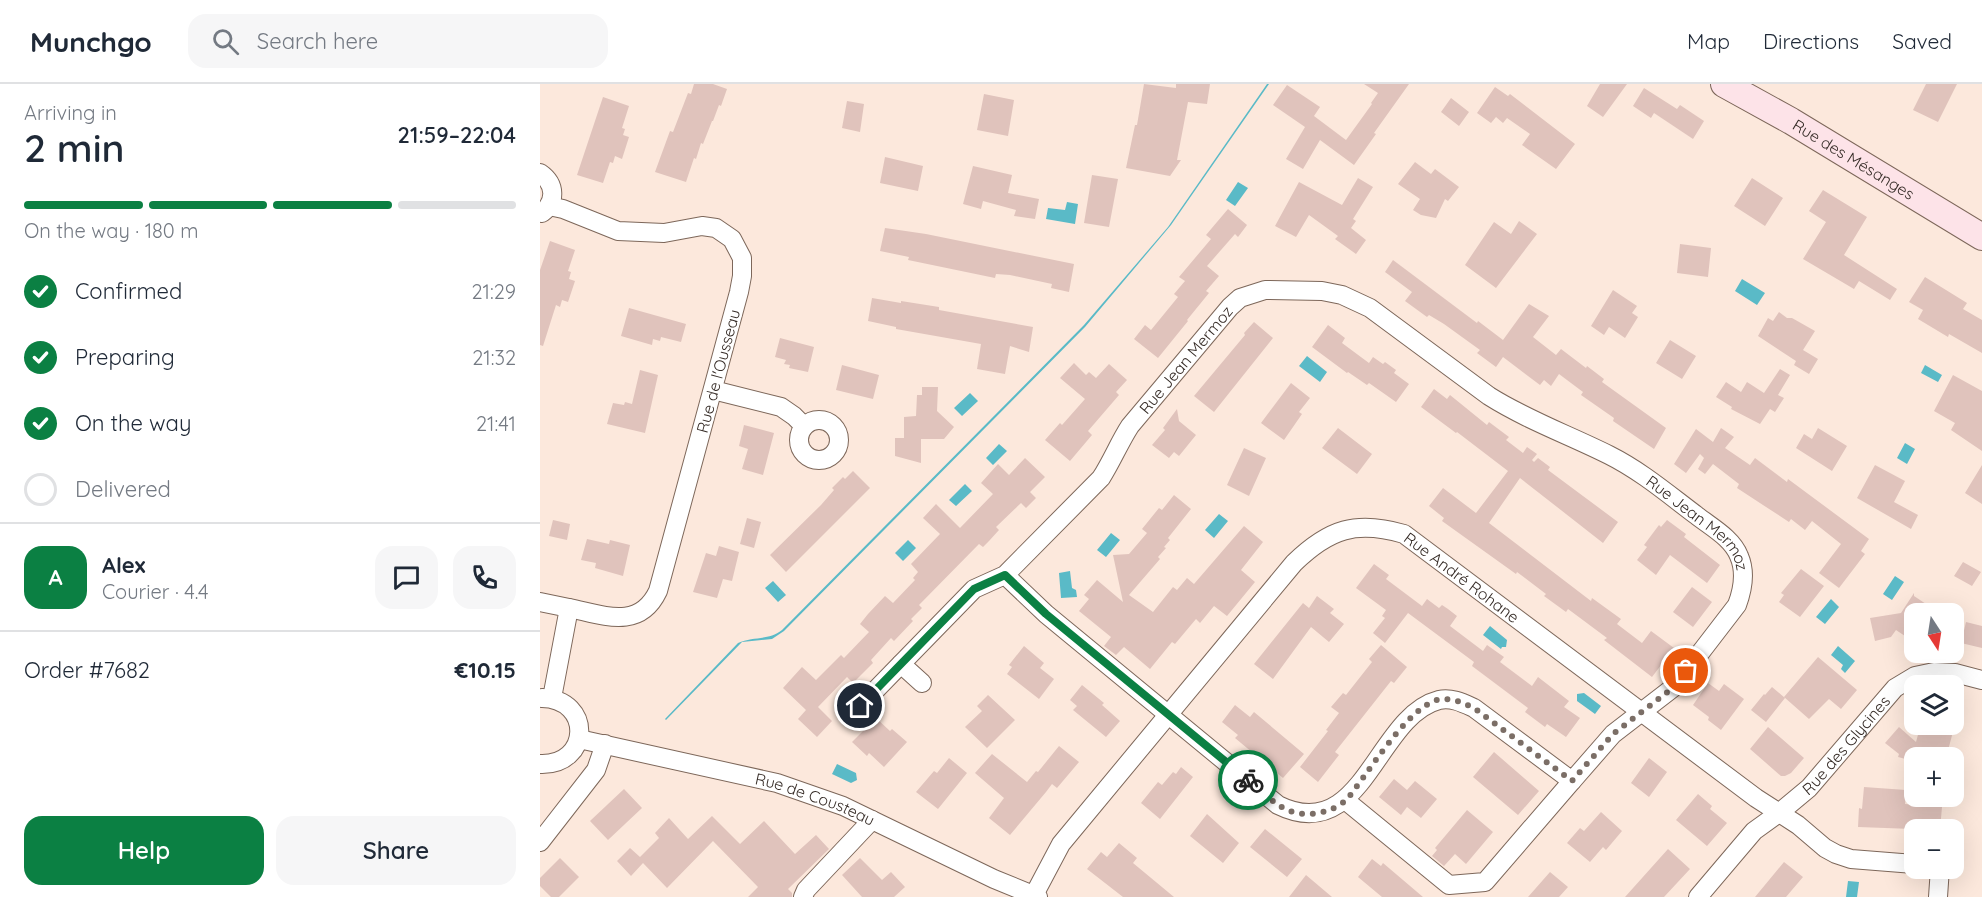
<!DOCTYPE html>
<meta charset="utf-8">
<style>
:root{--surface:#fff;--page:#f6f6f7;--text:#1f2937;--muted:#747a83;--line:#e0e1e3;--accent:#0b8043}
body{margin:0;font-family:Quicksand,sans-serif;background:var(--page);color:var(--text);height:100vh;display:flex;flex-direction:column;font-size:22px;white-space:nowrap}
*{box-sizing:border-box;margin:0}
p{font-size:20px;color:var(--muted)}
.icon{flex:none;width:33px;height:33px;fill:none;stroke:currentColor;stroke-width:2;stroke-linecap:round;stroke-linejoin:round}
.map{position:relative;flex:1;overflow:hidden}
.details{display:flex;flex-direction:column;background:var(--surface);width:540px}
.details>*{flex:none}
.needle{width:39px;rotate:168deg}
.tools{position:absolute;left:1364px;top:519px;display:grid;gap:12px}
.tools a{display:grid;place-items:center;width:60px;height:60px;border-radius:12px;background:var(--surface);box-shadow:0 6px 24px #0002;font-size:30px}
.pin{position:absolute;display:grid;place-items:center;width:51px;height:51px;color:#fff;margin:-26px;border:3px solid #fff;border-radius:50%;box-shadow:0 2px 6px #0007}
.courier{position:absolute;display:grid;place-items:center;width:60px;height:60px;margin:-30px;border:4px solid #0b8043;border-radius:50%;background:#fff;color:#222;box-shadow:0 2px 8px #0007}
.head em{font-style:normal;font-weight:600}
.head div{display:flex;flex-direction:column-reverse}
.head{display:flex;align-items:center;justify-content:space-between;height:102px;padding:0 24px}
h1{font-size:39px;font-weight:600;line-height:45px}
.bar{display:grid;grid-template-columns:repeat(4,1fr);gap:9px 6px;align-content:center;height:72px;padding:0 24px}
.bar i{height:8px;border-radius:4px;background:var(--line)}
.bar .current{background:var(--accent)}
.bar p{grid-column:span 4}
.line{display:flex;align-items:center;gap:15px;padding:0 24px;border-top:2px solid var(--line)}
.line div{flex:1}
.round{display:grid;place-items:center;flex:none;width:63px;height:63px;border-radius:18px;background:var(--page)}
ol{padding:0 24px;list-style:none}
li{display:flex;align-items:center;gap:18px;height:66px}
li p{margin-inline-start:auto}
li .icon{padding:6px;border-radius:50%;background:var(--accent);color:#fff;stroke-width:4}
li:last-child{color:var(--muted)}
li i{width:33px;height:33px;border:3px solid var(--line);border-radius:50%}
.action{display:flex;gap:12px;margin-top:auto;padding:12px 24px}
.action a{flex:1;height:69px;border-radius:18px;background:var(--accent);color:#fff;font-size:24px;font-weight:600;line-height:69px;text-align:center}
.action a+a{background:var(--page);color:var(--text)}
header{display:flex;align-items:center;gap:36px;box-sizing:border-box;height:84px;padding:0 30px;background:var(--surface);border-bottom:2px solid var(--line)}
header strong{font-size:28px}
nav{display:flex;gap:33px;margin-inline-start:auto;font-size:21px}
.search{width:420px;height:54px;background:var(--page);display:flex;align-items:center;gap:15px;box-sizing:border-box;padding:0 21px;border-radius:18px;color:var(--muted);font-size:22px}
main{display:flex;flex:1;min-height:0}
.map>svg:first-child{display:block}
</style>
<header>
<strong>Munchgo</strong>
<div class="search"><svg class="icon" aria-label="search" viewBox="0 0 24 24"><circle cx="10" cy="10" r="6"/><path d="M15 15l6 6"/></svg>Search here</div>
<nav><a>Map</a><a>Directions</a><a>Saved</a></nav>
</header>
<main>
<section class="details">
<div class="head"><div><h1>2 min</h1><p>Arriving in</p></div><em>21:59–22:04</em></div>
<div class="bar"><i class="current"></i><i class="current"></i><i class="current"></i><i></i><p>On the way · 180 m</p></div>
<ol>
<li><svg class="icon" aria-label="check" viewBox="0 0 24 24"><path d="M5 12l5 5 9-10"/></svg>Confirmed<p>21:29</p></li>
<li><svg class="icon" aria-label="check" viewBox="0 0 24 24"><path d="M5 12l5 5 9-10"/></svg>Preparing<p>21:32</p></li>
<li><svg class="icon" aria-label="check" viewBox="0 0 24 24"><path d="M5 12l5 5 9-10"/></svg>On the way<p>21:41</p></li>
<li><i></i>Delivered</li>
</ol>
<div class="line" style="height:108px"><b class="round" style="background:var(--accent);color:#fff">A</b><div><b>Alex</b><p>Courier · 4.4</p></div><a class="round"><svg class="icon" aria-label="chat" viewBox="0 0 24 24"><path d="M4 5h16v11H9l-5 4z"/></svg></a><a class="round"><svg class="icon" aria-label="phone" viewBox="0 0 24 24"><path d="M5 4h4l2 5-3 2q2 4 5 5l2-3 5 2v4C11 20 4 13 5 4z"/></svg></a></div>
<div class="line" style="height:78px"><div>Order #7682</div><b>€10.15</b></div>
<div class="action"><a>Help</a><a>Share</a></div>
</section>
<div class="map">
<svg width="1442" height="813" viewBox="0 0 1442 813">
<rect width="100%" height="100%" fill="#fce8dc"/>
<path fill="#5abac7" d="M727,0H729L631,141L545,243L244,547L232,555L202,558L126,636L125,635L198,559C213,552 228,557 242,546L544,241L628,143Z
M698,98L708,104L695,122L686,116Z
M527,118L538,120L535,140L506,135L508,124L525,126Z
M1202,195L1225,209L1217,221L1195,207Z
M767,272L787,288L780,298L759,282Z
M1385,281L1402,291L1398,298L1381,289Z
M430,309L438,317L422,332L414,324Z
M1365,359L1375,365L1367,380L1357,374Z
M459,360L467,367L453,381L446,374Z
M425,400L432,407L416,422L409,416Z
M679,430L688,437L674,454L665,446Z
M571,449L580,456L566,473L557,466Z
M368,456L376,464L363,477L355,469Z
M530,487L532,504L536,506L537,513L521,514L519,489Z
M1355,492L1364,498L1352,516L1343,510Z
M233,497L246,511L238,518L225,504Z
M1291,515L1299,523L1285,540L1276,533Z
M950,542L967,556L966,563H962L961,565L943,551Z
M1298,562L1315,577L1305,589L1301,585L1303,581L1291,571Z
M1044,609L1061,622L1055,630L1037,617V610Z
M297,680L316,689L317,696L311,699L292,690Z
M1308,797L1319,798L1317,813H1306Z"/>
<path fill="#e0c3bc" d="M154,0H173L187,5L181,22L179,21L173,37H172L163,60L161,59L156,75L154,74L146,98L115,88L130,47L133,48L148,9L151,10Z
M604,0L636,4V0H670L667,20L648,18L637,76H641L630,92L586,84L595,41H597Z
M824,0H869L834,49L836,50L814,81L780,56L763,85L746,75L765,43L733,21L747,1L780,23L774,32L806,56L832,20L831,19L838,9Z
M1060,0H1087L1063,33L1047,22Z
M1386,0H1417L1398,38L1373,26Z
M955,3L968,12L970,10L1035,60L1016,85L982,61L990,50L967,34L963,39L956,33L951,39L937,29Z
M1104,4L1137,25L1140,21L1164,37L1153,55L1114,29L1111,34L1093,22Z
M444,10L474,16L468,52L437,46Z
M63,13L89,22L82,44L85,45L83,51L89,53L82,75L75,72L73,79L70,78L63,99L37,91Z
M911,14L929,28L919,42L901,28Z
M307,17L324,20L320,48L302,44Z
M345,73L383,82L378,107L340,99Z
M875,78L891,90L895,85L919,103L908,117L905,115L896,134L881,131L873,126L880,115L858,100Z
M433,82L472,91L468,109L499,115L495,135L474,132L476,126L443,117L441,125L423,120Z
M552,91L578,95L569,143L544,139Z
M818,94L833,103L813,135L816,137L811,144L826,156L816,170L795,155L798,152L769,131L756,153L735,142L759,98L802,121Z
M1212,94L1243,114L1225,142L1194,122Z
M1283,106L1327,133L1304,171L1357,205L1350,216L1319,197L1314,205L1263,175L1286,138L1269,127Z
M688,125L707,141L698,153L695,150L667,182L679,192L666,207L669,209L647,236L648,237L618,274L594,255L605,241L611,246L638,213L634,210L645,197L639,193L671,155L666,151Z
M979,137L997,150L956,204L925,181L954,138L971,150Z
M345,144L386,150L534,180L529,208L511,204L512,200L470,191L456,190L455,194L368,176L369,173L340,167Z
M10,157L35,166L28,187L31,188L29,195L35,197L28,218L22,216L20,223L16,221L3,262L0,261V186Z
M1140,160L1171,164L1168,193L1137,189Z
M853,176L937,239L938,237L963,256L989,220L1009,232L993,253L1016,271L1021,265L1046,284L1047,282L1064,295L1062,298L1126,344L1114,365L1073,337L1074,334L1041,311L1043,308L1019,290L1011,302L1004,296L1000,301L963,273L956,283L937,269L940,266L904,240L889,231L887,233L865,217L872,208L845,188Z
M1385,193L1427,219L1423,225L1442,236V269L1409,250L1408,253L1378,235L1383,226L1369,218Z
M1073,206L1097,222L1092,229L1098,233L1085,254L1069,243L1064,251L1051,242Z
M332,214L361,219V217L399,223V226L493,243L489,268L470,262L465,290L437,285L441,260L356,245V243L328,237Z
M89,224L146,240L141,258L121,253L120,257L113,255L112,261L81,252Z
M1239,228L1247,234H1252L1275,247L1263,266L1278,275L1269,290L1254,281L1256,277L1218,252L1228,234L1233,237Z
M714,238L733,254L674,328L654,312L705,251L704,249Z
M788,241L805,254L802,259L829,279L833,273L843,280L845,278L856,286L854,289L869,300L856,318L829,299L827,301L808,288L807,289L772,263Z
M240,254L274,263L268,288L249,284L250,281L244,280L246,276L235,273Z
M1130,256L1156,272L1142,295L1116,279Z
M534,279L546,291L549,288L556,294L569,280L587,296L576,308L579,311L548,347L552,351L530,377L505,356L520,339L522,341L545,315L520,294Z
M302,281L339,291L333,315L296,306Z
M1240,285L1250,291L1238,311L1244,314L1235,328L1230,325L1220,340L1191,325L1192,323L1176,313L1186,298L1201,308L1207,298L1224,309Z
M100,286L118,291L105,349L67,340L73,319L84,321L85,318L92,320Z
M1413,291L1442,307V367L1411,346L1415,339L1394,327Z
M751,299L770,314L759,328L762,330L744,356L721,339Z
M382,303H398L397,327L414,343L404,355H381V379L355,372V354H364V333L376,332L377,311H382Z
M894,305L907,315L910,311L947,341L949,338L969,353L966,356L983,369L987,363L997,370L992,376L994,378L998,374L1010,383L1008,386L1078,438L1063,459L980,394L949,439L1051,517L1052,514L1081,535L1077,540L1102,559L1111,547L1134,564L1112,593L1064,556L1067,554L1028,525L1026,528L1004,512L1006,510L977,488L976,490L902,437L904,434L889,422L903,404L936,429L968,387L917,348L916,349L881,323Z
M637,325L639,337L656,351L639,372L634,368L629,374L612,361L625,346L623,344Z
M204,341L234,349L223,391L202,385L208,365L199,362Z
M798,344L832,370L817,390L782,364Z
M1181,344L1194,353L1185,364L1210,381L1215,374L1247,398L1248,395L1329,455L1321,467L1325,470L1299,504L1279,489L1301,460L1272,437L1265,446L1251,435L1249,438L1197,404L1199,400L1173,380L1165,390L1158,385L1164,374L1160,370L1146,389L1134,380L1156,345L1173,358Z
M1278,344L1307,362L1292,387L1256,364L1264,350L1272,355Z
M704,364L726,374L709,412L687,401Z
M485,374L505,393L490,408L496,414L486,424L481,419L456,443L459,446L449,457L443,463L439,460L379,521L382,524L371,535L373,537L354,557L351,554L331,576L333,579L313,599L307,593L278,623L292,637L277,653L258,635L266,626L243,604L262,583L276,596L301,571L304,574L329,548L320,540L328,530L345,512L353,519L375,496L373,494L378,488L371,480L400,450L383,434L396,420L420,444L453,410L441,399L458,380L469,391Z
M1335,381L1365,397L1354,418L1378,431L1371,445L1317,414Z
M1442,381V420L1425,409Z
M313,387L330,404L246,488L230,471L281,421L294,406L292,404L303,393L305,395Z
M634,411L651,425L628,454L630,456L624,463L626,464L618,473L620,475L589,511L613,528L633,503L637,506L647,494L654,500L704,442L723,458L701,486L715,498L687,532L674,522L660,539L656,535L635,560L632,558L610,585L584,563L576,571L564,562L571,553L539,527L549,515L544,511L557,496L583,518L573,471L589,470L607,449L602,445L619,424L622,426Z
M207,434L221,438L214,464L200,460Z
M13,436L30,440L27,456L9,452Z
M1127,436L1146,450L1144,453L1180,481L1167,499L1130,471L1116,491L1097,476L1107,463L1104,461L1119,441L1121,443Z
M47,455L69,460L70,456L90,461L83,492L55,484L56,479L41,476Z
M179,462L199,468L192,497L183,495L177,514L153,508L166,469L176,472Z
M1423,478L1441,488L1432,502L1414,492Z
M834,480L849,491L846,495L882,522L887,515L899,524L902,521L908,525L917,532L910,542L943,567L947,561L964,573L960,578L992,602L998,593L1029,617L1024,623L1040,634L1026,653L1007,640L1005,643L985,628L988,624L932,582L934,578L868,529L845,559L833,549L845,534L842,532L846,526L816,504Z
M1261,485L1284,502L1260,533L1239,518L1244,511L1241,509Z
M1152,503L1172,518L1153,543L1133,528Z
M1374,509V512L1401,530H1374V558L1356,546L1351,553L1335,557L1330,534L1361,529Z
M777,512L794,525L790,529L804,540L789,558L771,543L733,595L714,580L763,519L769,524Z
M1426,538L1442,542V564L1421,559Z
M841,561L867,583L854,599L851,597L795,668L799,671L778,698L760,683L788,647L786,646L799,629L791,623L803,609L806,611L832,578L829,575Z
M484,562L504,579L500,584L514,595L499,615L467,590L472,583L469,581Z
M1278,573L1317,606L1301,625L1289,615L1269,635L1244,613Z
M1168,599L1179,607L1184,600L1204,615L1181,646L1168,636L1169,633L1153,621Z
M542,601L564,619L562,621L580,637L566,653L533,626L537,622L530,616Z
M1232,603L1245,614L1226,638L1211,626L1224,610L1225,611Z
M448,611L475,636L447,664L425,643L442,627L437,622Z
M695,621L710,633L714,628L764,670L743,694L695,654L698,651L682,638Z
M336,634L350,647L352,645L367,658L344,683L329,669L327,672L312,658Z
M1381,640H1415L1406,674H1374L1373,677L1358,673L1359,670L1345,659L1359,643L1376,658Z
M1228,643L1264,674L1251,689L1245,692H1241L1210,665Z
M519,662L539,678L517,704L512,700L506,708L470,751L449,734L464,714L435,689L452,670L487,698L496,687L498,688Z
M954,668L999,707L978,731L933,693Z
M409,674L427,689L398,725L376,708L394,687L397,689Z
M1109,674L1127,688L1109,713L1091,699Z
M641,683L653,693L620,735L601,719L618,698L622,701L633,688L636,690Z
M854,695L867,706L875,697L897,715L881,734L867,723L861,731L839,713Z
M1324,703L1366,706L1365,720L1402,723L1400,746L1318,743L1319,724L1322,725Z
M84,705L102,724L68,756L50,737Z
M1158,710L1172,722L1170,725L1187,739L1167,762L1136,736Z
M927,726L953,748L926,780L915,770L904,782L892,772L897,766L895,764Z
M1061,728L1082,747L1066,766L1063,763L1050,778L1027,759L1040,744L1044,747Z
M667,730L699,759L683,779L650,752Z
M172,732L200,760L224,737L255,770L276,751L289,765L248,805L252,809V813H208L218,803L173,757L127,804L103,779L91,792L77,777L90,764L100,773L119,754L115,749L129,734L148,755Z
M725,745L762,775L747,793L710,763Z
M579,759L597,774L593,779L634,813H583L547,785L561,768L567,773Z
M1128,765L1150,785L1124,813H1085Z
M20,774L39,793L19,813H11L0,802V794Z
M320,774L342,796L351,788L365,803L354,813H322L302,791Z
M832,775L841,782L843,779L883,813H842L818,793Z
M1244,778L1263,793L1246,813H1215Z
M1010,788L1028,803L1019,813H988Z
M766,791L792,813H749Z"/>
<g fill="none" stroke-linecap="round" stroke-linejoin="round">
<defs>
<g id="street">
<path d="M0,89C16,100 16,118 2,129"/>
<path d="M9,122L23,125L78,147L124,149L162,142L176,144L192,155L202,174V192L199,208L118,507C99,547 63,531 29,524"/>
<path d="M173,306L241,323L254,332L264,342"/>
<circle cx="279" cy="356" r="20"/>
<path d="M0,518L29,524L12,614"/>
<path d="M361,580L382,599"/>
<path id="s1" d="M320,622L434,505L465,491L561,394C572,377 579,359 590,342L690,223L700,214L725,206L782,207L802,211L830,224L949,312C987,336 1029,351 1069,371C1101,387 1128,410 1156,431C1171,443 1192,454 1199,472C1206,488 1203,505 1197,521L1134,603L1073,650L1032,697L934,624C923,619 911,613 899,616C836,632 823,763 738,721L506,530L465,491"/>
<path id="s2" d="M39,655L237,699L303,722L454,795L498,813"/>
<path d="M0,680C51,682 53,615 2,614"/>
<path d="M805,716L909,801L945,798L1032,697"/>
<path d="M0,758L56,686L65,660"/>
<path id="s3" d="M494,811L521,760L754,479C789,445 816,436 864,450L1216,714L1258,741L1285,764L1296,770L1311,775L1374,780"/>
<path d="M263,813L266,806L332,736"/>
<path id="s4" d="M1158,813L1214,747L1239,729L1269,704L1355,604L1375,592L1394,588L1415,589L1442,596"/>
<path d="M1398,813L1400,784"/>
</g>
<g id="secondary">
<path id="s5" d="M1184,0L1251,37L1442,153"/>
</g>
</defs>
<use href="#street" stroke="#7d675a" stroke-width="20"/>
<use href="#secondary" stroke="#7d675a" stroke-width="28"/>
<use href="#street" stroke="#fff" stroke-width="18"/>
<use href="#secondary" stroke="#fde3e8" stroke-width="26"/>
</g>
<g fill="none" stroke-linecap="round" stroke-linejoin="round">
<path stroke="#7b6e66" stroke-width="6" stroke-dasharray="0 10.8" d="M708,696C722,707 736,723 753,728C770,733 792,728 805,717C810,713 813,706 817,702C834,680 874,616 903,615C914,615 924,619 934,624L1032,697L1073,650L1134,603L1146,587"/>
<path stroke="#0b8043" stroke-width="8" d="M320,622L434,505L465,491L506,530L708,696"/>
</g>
<g text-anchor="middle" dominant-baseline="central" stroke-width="4.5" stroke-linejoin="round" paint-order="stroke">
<g font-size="16" fill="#362c27" stroke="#fff">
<text stroke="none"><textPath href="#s5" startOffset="150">Rue des Mésanges</textPath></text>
<text stroke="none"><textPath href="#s1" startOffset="480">Rue Jean Mermoz</textPath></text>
<text transform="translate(178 287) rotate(-75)">Rue de l'Ousseau</text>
<text stroke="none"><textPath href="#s1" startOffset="1092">Rue Jean Mermoz</textPath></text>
<text stroke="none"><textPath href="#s3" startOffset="616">Rue André Rohane</textPath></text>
<text stroke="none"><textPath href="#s4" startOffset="213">Rue des Glycines</textPath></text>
<text stroke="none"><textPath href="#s2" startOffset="244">Rue de Cousteau</textPath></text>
</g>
</g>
</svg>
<div class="tools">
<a><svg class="needle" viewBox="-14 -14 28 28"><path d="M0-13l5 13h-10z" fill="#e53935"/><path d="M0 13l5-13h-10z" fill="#747a83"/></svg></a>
<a><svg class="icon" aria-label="layers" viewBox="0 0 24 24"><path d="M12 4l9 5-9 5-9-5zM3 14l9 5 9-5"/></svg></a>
<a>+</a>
<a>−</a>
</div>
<div class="pin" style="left:1146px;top:587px;background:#ea580c"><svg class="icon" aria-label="bag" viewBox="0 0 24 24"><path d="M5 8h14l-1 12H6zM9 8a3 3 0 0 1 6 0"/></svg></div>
<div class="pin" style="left:320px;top:622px;background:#1f2937"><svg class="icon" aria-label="home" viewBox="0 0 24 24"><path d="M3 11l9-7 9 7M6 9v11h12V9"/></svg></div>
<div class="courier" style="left:708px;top:696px"><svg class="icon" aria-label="bike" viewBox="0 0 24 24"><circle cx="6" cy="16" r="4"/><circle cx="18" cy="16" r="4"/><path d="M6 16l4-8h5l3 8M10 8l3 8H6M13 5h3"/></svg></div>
</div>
</main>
